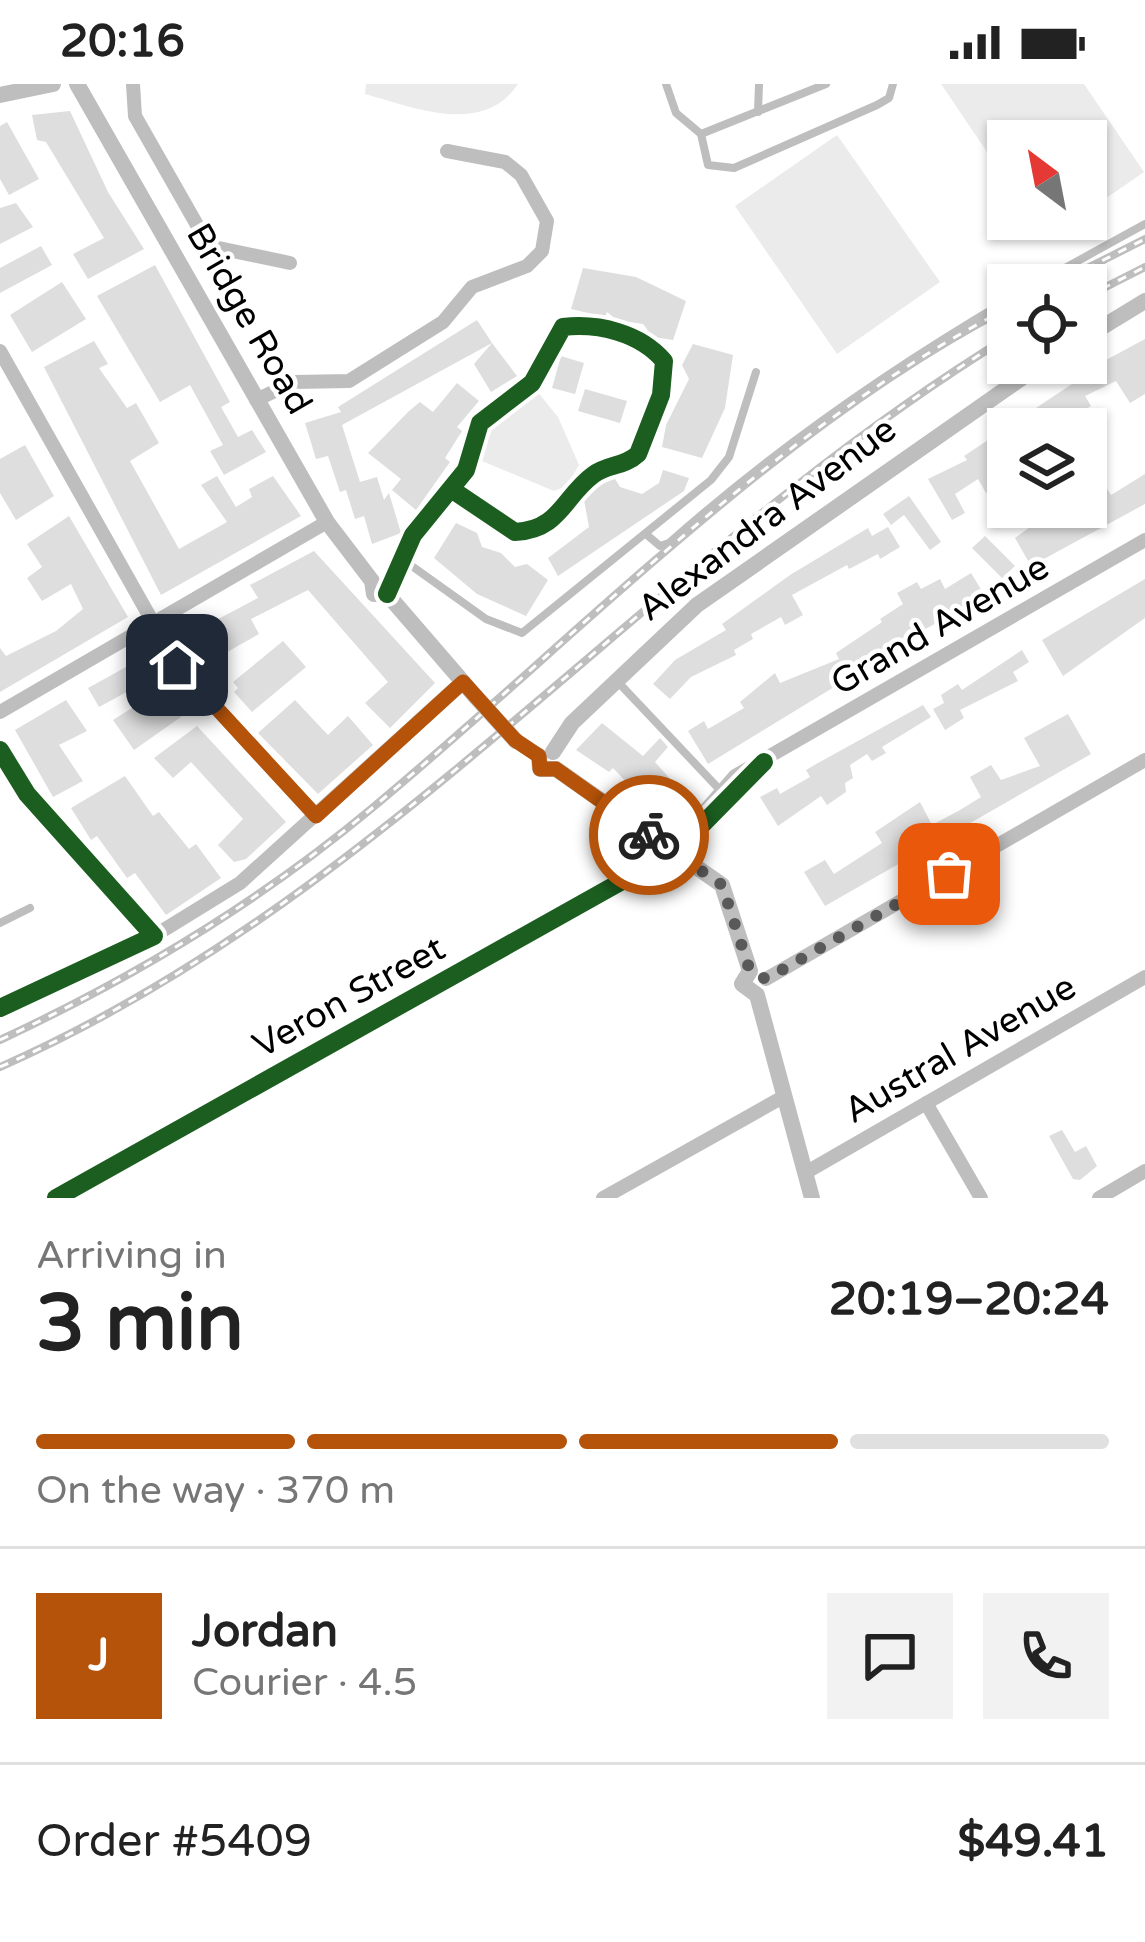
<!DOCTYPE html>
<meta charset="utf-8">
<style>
:root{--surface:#fff;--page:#f2f2f2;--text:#222;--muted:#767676;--line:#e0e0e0;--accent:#b45309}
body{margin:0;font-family:"Varela Round",sans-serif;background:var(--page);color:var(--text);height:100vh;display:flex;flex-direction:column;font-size:45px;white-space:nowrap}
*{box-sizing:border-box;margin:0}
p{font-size:39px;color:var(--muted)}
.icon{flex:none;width:66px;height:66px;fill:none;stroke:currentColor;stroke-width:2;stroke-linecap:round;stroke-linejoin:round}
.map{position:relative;height:1114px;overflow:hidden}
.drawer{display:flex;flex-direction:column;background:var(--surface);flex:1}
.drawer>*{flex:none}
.needle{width:78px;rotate:328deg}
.fabs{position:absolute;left:987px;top:36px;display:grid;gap:24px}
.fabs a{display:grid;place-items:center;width:120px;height:120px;border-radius:0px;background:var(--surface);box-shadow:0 3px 9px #0004;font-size:60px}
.pin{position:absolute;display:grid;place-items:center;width:102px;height:102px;color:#fff;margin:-51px;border-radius:24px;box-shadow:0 6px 18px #0006}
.courier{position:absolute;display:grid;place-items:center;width:120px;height:120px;margin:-60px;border:9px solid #b45309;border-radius:50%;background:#fff;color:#222;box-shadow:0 3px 15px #0007}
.head em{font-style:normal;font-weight:700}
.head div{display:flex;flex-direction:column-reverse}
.head{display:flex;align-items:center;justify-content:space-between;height:204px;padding:0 36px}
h1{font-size:78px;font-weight:700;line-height:90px}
.bar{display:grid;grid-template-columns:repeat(4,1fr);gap:18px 12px;align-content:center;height:144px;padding:0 36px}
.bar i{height:15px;border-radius:9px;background:var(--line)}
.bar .on{background:var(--accent)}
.bar p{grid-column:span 4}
.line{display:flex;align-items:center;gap:30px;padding:0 36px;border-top:3px solid var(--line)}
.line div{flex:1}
.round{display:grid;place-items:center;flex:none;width:126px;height:126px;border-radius:0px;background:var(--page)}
.status{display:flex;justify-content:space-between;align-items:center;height:84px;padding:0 60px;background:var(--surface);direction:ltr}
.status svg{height:33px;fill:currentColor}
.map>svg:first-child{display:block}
</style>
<div class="status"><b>20:16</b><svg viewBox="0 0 49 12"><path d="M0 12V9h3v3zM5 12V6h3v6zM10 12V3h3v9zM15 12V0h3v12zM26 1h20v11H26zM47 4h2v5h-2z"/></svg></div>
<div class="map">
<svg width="1145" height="1114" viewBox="0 0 1145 1114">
<rect width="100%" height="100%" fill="#fff"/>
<path fill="#ebebeb" d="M366,0H518C483,53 413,23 365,10Z
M941,0H1084L1144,88L1086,128V57H1008V99Z
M837,51L940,198L837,270L735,122Z
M536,306L558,333L579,381L567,402L554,407L482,377C487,338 504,326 536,306Z"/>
<path fill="#dedede" d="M70,27L108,108L144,165L88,195L73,170L104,154L46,58L37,56L32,31Z
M7,38L39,95L9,111L0,95V42Z
M16,119L33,143L0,160V124Z
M41,162L52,181L0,209V184Z
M155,181L230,318L221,323L238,353L252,346L266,368L224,391L210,367L223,361L190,301L160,318L97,212Z
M583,184L636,193L686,217L673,256L653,253L643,240L617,236L607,228L605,233L571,225Z
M62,198L86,235L32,268L10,231Z
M477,236L492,259L342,341L360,398L377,393L384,416L389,409L401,449L372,460L364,432L355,435L346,406L340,408L328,372L316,375L305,339L341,328L338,323Z
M1145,255V310L1130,319L1116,297L1085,312L1091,322L1056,345H1008V386L998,392L1003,399L986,409L978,395L955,410L965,429L952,436L928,395L967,376L964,372L1084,292L1082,289Z
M94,257L108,280L99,284L127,324L136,319L159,359L130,377L179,465L227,438L201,401L217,392L236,423L252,413L249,405L273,392L301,432L161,511L44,283Z
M492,259L517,292L491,308L474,280Z
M693,260L733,271L725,324L702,374L662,363L666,341L689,295L682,281Z
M561,272L584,279L575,310L552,304Z
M457,299L479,317L457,343L462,347L445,374L450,378L416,426L392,406L401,395L368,369L409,327L420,318L433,328Z
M585,305L627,317L620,339L578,327Z
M25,361L54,412L16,436L0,409V375Z
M663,386L689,394L684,407L558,492L548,474L589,443L584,416L591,407L614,393L620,403L642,410L659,399Z
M1145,390V420L1031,482L1015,454L1056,424L1061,434L1086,423V403L1100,394L1111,411Z
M909,412L941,458L930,466L904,431L891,441L883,430Z
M69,432L128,533L0,608V564L6,572L56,547L83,525L71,500L42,517L27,494L42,483L27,460Z
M456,439L477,449L482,463L501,469L515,483L527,480L548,496L526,532L477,510L434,474Z
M888,443L900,463L880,475L878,470L849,485L847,481L792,511L803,531L785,541L781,533L751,550L753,555L734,566L736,571L691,593L670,615L653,600L675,576L726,546L722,540L790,491L868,444L872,452Z
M985,452L1015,482L1002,494L972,464Z
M314,467L435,599L390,644L365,619L388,598L308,506L251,535L259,550L206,580L188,551L258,514L250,501Z
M971,489L985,512L841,592L844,597L708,680L688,647L704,637L708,645L744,624L740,618L775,589L780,599L839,575L836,569L882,538L880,535L903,520L897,509L917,498L921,505L940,495L945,505Z
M1145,495V534L1063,592L1042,556Z
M283,557L306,583L252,628L234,608L238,604L233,598Z
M1022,566L1029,578L1013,588L1018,597L960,626L964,634L945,646L933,625L944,619L941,611L958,600L962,606Z
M146,572L158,591L99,623L88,604Z
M164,604L185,630L134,666L113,636Z
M66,616L87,647L59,661L83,697L53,713L15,646Z
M295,616L328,651L348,632L373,661L318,710L258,649Z
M923,621L931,633L882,663L886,669L872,677L867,670L850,681L853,694L845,699L846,708L827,721L821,712L778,742L760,713L777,704L780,710L810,693L806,686L818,679Z
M1068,630L1091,670L825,822L804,788L825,776L834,790L882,759L875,748L920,718L932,741L960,726L981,713L970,693L991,681L1001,696L1040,682L1024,654Z
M602,639L643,672L660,654L668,663L655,678L691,718L668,742L613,684L609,688L576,666Z
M197,642L286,738L246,775L234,778L218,761L243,735L191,678L173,694L154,674Z
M125,692L153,732L159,728L189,765L196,760L221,794L166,831L135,789L127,794L97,752L91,756L71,724Z
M1062,1046L1075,1068L1086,1062L1097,1082L1080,1096L1073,1095L1049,1052Z"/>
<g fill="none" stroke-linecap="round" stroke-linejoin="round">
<path stroke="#bebebe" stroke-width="8" d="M666,0L676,29L701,50L826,0
M758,28L759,0
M701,50L708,81L734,84L877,21L889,14L893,0
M1034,201L1145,140
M647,451L660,462L669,459C774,366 887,287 1008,216
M402,475L486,535L522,549L711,396L729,373L756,288
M617,597L720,706
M0,839L30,824"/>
<path stroke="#bebebe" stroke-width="14" d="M133,0L135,32L209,162L290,179
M0,267L177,581L316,732
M256,316L294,298L349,297L443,238L472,203L527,182L542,167L547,137L521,91L505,78L447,67
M389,496L413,451L466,386L480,339L532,299L563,243C599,239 640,249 664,277L661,311L638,370C624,383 607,380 593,391C564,412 560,446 515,448L451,405
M0,628L327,438
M0,666L27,710L154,852
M692,751L752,690
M672,765L735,692L1145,456
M766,895L1145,676
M0,924L154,852L240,799L462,598
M926,1019L981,1114
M805,1089L1145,893
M603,1114L783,1013
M1099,1114L1145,1087"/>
<path stroke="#bebebe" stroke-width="16" d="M77,0L327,438L372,497L374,510H387
M0,11L53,0
M1086,253L1145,217
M387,510L475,612
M553,668L572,639L697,521L1043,279
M539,672L540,685H556
M556,685L722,801L750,887
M750,887L742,900L757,911
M757,911L812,1114
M56,1114L672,765"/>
<defs>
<path id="rail" d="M1054,201L1145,155
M1086,213L1145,183
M0,956C133,894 258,819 371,725C571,559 775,344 1008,224
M0,983C387,813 651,471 1008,253"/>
</defs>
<use href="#rail" stroke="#bebebe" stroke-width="8"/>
<use href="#rail" stroke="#fff" stroke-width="3" stroke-dasharray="9" stroke-linecap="butt"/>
<path stroke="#bebebe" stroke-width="16" d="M475,612L516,657"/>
<defs>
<path id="cycleway" d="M387,510L413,451L466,386L480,339L532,299L563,243C599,239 640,249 664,277L661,311L638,370C624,383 607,380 593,391C564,412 560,446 515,448L451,405
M0,666L27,710L154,852L0,924
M56,1114L649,782L692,751L764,678"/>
</defs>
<use href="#cycleway" stroke="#fff" stroke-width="26"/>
<use href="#cycleway" stroke="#1b5e20" stroke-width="18"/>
</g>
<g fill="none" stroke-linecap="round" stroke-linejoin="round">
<path stroke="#595959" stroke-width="12" stroke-dasharray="0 21.6" d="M649,751L722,801L750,887L766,895L949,790"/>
<path stroke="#b45309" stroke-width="15" d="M177,581L316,732L463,598L515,656L539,672L540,685H556L649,751"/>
</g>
<g text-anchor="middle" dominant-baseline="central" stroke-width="9" stroke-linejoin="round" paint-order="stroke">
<g font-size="36" fill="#000" stroke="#fff">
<text transform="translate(249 235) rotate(60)">Bridge Road</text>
<text transform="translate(767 435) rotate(-37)">Alexandra Avenue</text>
<text transform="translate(940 541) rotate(-30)">Grand Avenue</text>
<text transform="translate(349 913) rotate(-29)">Veron Street</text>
<text transform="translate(960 965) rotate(-30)">Austral Avenue</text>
</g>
</g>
</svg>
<div class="fabs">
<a><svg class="needle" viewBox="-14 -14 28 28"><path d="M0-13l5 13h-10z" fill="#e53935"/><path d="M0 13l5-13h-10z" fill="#767676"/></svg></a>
<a><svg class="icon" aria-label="locate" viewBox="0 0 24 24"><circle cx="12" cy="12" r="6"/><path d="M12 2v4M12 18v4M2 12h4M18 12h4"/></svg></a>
<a><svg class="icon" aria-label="layers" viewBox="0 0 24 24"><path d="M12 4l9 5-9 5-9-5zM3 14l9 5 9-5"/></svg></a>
</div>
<div class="pin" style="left:949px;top:790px;background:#ea580c"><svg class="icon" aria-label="bag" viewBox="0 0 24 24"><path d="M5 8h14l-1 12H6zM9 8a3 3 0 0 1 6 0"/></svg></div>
<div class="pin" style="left:177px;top:581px;background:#1f2937"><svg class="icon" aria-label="home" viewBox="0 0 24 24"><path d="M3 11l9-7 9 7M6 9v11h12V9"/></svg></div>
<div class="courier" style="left:649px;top:751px"><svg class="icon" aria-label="bike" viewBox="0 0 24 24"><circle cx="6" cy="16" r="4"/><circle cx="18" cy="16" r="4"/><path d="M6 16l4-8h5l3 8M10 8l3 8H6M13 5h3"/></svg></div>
</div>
<section class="drawer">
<div class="head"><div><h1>3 min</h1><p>Arriving in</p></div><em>20:19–20:24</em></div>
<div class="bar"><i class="on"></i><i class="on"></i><i class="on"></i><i></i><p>On the way · 370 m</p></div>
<div class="line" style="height:216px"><b class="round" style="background:var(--accent);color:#fff">J</b><div><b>Jordan</b><p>Courier · 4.5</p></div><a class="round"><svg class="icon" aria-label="chat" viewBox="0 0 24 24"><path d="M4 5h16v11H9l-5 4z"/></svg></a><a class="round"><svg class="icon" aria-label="phone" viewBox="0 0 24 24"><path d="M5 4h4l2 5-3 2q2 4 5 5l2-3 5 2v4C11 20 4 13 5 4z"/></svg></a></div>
<div class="line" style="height:156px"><div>Order #5409</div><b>$49.41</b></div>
</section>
